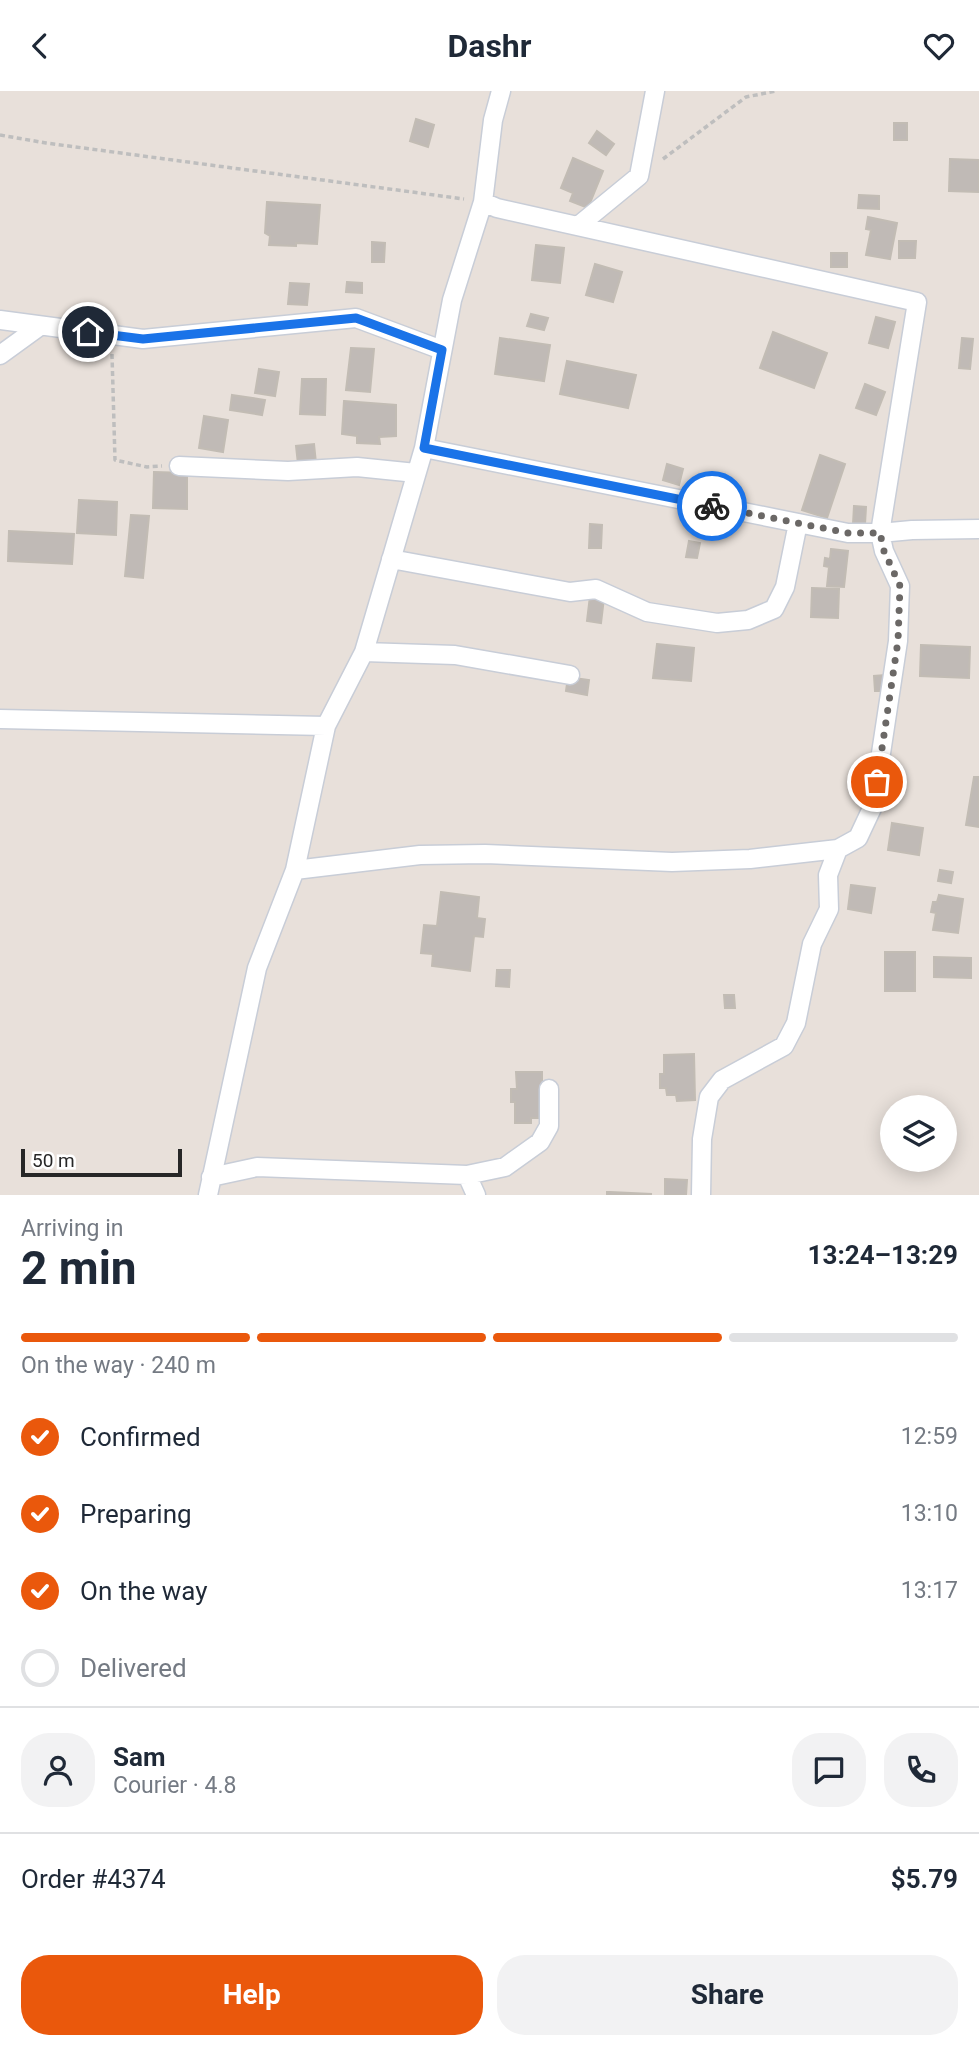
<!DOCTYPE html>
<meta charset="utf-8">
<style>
:root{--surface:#fff;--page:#f2f2f3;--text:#1f2937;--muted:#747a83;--line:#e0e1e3;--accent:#ea580c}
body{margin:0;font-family:Roboto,sans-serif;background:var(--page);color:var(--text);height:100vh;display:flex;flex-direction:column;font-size:26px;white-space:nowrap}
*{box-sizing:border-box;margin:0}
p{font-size:23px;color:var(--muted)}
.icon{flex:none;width:38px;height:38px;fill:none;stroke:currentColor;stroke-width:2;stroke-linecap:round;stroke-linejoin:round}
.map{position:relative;height:1104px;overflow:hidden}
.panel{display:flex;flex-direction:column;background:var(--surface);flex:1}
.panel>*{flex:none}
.controls{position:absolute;left:880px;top:1004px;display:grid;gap:14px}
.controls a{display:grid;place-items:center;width:77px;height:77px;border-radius:50%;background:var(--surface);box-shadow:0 4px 18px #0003;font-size:35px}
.scale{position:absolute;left:21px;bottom:18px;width:161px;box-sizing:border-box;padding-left:7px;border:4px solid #272727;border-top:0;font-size:19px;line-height:24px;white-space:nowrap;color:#272727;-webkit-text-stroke:5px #fff;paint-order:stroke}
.pin{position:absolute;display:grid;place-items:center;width:60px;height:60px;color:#fff;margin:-30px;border:4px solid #fff;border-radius:50%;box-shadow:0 2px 7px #0007}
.courier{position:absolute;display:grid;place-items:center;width:70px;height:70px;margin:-35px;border:5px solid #1a73e8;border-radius:50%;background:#fff;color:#222;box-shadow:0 2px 9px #0007}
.headline em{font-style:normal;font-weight:700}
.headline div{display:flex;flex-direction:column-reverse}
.headline{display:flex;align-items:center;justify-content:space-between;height:119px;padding:0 21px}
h1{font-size:46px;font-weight:700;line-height:52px}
.bar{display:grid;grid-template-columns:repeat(4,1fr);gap:10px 7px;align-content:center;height:84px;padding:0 21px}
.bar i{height:9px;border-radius:5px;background:var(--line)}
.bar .current{background:var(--accent)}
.bar p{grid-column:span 4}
.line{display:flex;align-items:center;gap:18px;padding:0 21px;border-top:2px solid var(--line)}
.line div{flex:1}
.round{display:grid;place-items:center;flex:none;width:74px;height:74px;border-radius:28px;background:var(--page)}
ol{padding:0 21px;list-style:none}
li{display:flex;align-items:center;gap:21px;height:77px}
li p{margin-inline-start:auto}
li .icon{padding:7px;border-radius:50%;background:var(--accent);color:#fff;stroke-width:4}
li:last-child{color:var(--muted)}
li i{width:38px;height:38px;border:4px solid var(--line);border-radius:50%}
.action{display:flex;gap:14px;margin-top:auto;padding:14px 21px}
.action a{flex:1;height:80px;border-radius:28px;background:var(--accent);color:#fff;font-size:28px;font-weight:700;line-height:80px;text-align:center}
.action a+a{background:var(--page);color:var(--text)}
header{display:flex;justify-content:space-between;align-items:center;height:91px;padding:0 21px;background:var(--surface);font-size:32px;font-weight:700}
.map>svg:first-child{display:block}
</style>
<header><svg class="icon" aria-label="back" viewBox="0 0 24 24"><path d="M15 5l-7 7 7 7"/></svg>Dashr<svg class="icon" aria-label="heart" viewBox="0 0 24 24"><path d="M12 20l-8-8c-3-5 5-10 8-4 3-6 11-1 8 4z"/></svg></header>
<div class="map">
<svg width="979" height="1104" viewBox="0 0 979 1104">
<rect width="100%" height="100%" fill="#e8e0da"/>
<path fill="#c0bab6" stroke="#c2bcb4" stroke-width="2" d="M416,28L434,34L428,56L410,50Z
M894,32H907V49H894Z
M597,40L614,53L606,64L589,52Z
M573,67L603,80L588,117L570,110L573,102L561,97Z
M950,68L979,69V101L949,100Z
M859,104L879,105V118L858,117Z
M267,111L320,114L317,153L296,152V155L269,154L270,145L265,142Z
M868,126L897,132L890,168L866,164L871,139L866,138Z
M899,150H916L915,167H899Z
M372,151L385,152L384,171H372Z
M536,154L564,157L560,192L532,189Z
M831,162H847V176H831Z
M595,173L622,181L613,211L586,204Z
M347,191L362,192V202L346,201Z
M290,192L309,193L307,214L288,213Z
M531,223L548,227L544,239L527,235Z
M876,226L895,231L888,257L869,252Z
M773,241L827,262L814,297L760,277Z
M500,247L550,254L544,290L495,283Z
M962,247L973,248L970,278L959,277Z
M351,257L374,258L370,301L346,299Z
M567,270L636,284L628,317L560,303Z
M259,278L279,281L275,305L255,302Z
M302,288H326L325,324L300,323Z
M865,293L885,301L876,324L856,317Z
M232,304L265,309L262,324L230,319Z
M344,310L396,314V345L379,346L380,353L357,352V345L342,343Z
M204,325L228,329L223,361L199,357Z
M314,353L316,372L298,373L296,355Z
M820,364L845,373L827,427L802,419Z
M667,373L683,378L679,394L663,389Z
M154,381L187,382V418L153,417Z
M79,409L117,411L116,444L77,442Z
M854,415L866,416L865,433H853Z
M131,424L149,425L143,487L125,485Z
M590,433L602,434L601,457H589Z
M9,440L74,443L72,473L8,470Z
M689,450L700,452L697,467L686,466Z
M831,458L848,460L844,496L827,495L829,476L824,475L825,467L830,468Z
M812,497L839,498L838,527L811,526Z
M590,505L604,507L601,532L587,530Z
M657,553L694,557L691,590L653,587Z
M921,554L970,556L969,587L920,585Z
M885,584L887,600H875L874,585Z
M568,586L589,589L587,604L566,600Z
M974,686H979V736L966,734Z
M892,732L923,737L919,764L888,759Z
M940,779L953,781L951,792L938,790Z
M851,794L875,797L871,822L848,818Z
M441,801L479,806L477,827L485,828L483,846L474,845L470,880L432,875L433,863L421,862L424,834L437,835Z
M939,804L963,808L958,842L933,839L936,822L931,821L933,811H937Z
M885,861H915V900H885Z
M934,866L971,867V887L934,886Z
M497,879H510L509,896L496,895Z
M724,904H734L735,917H725Z
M694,963L695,1009L677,1010L676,1004H667L666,997H660V983H664V964Z
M516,981H542V1001L546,1011H539V1027H531V1032H515V1011H511V998H517Z
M665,1088L687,1089L686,1104H665Z
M607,1101H610L652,1103L607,1104Z"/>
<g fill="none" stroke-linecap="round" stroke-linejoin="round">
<defs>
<path id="minor" d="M578,135L639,85L655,0
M0,229L143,248L356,227L442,259
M0,264L40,235
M424,357L848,442H880L917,211L497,117L483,111
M179,375L288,380L357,376L416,382
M391,468L570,501L596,498L647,521L717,532L748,529L774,518L785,496L798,432
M364,561L455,564L570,584
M0,628L326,635
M295,779L420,764L485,763L672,771L750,768L838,758L858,747L873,715L898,550L900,495L884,460L880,442L912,439L979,438
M467,1084L505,1076L540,1051L549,1035V998
M211,1086L257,1076L467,1084L476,1104
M208,1104L257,877L295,779L326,635L364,561L424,357L452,209L483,111L493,29L501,0
M701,1104L702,1048L709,1006L722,989L784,955L796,932L812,853L829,818L828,784L838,758"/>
</defs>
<use href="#minor" stroke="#c8cdd7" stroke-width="21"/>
<path stroke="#bebebe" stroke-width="3.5" stroke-dasharray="5 3.5" stroke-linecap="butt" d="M0,44L46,52L464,108
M663,68L746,6L776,0
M112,263L115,369L147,376L162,375"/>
<use href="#minor" stroke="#fff" stroke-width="18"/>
</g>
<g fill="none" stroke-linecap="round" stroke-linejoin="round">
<path stroke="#6b6866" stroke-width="7" stroke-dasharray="0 12.6" d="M712,415L848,442H880L884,460L900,495L898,550L877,691"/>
<path stroke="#1a73e8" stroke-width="9" d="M88,241L143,248L356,227L442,259L424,357L712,415"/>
</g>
</svg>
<div class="controls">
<a><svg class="icon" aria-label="layers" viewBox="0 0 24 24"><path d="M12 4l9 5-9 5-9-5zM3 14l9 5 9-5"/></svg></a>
</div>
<div class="scale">50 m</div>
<div class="pin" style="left:877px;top:691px;background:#ea580c"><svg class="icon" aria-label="bag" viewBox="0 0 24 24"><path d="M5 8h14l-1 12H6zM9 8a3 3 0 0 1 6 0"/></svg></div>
<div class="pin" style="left:88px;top:241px;background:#1f2937"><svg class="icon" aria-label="home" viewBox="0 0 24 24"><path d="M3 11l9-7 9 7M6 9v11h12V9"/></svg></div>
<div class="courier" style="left:712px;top:415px"><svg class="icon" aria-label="bike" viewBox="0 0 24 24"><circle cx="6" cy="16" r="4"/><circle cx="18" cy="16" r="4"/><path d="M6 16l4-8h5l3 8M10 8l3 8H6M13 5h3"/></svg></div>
</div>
<section class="panel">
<div class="headline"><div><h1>2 min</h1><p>Arriving in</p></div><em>13:24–13:29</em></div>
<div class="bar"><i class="current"></i><i class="current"></i><i class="current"></i><i></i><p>On the way · 240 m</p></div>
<ol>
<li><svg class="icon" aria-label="check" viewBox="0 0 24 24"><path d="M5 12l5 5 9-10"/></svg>Confirmed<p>12:59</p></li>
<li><svg class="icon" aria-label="check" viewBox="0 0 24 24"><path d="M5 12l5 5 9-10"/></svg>Preparing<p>13:10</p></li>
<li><svg class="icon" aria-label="check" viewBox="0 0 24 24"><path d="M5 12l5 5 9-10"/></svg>On the way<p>13:17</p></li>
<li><i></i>Delivered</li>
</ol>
<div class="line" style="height:126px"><a class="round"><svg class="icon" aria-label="person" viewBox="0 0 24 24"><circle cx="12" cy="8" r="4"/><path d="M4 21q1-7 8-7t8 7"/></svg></a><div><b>Sam</b><p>Courier · 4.8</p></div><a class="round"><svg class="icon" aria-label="chat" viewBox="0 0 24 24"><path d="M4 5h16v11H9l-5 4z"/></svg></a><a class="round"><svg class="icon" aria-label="phone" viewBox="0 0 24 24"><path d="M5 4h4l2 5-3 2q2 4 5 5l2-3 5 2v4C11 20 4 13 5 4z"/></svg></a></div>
<div class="line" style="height:91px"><div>Order #4374</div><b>$5.79</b></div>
<div class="action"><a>Help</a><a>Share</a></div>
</section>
